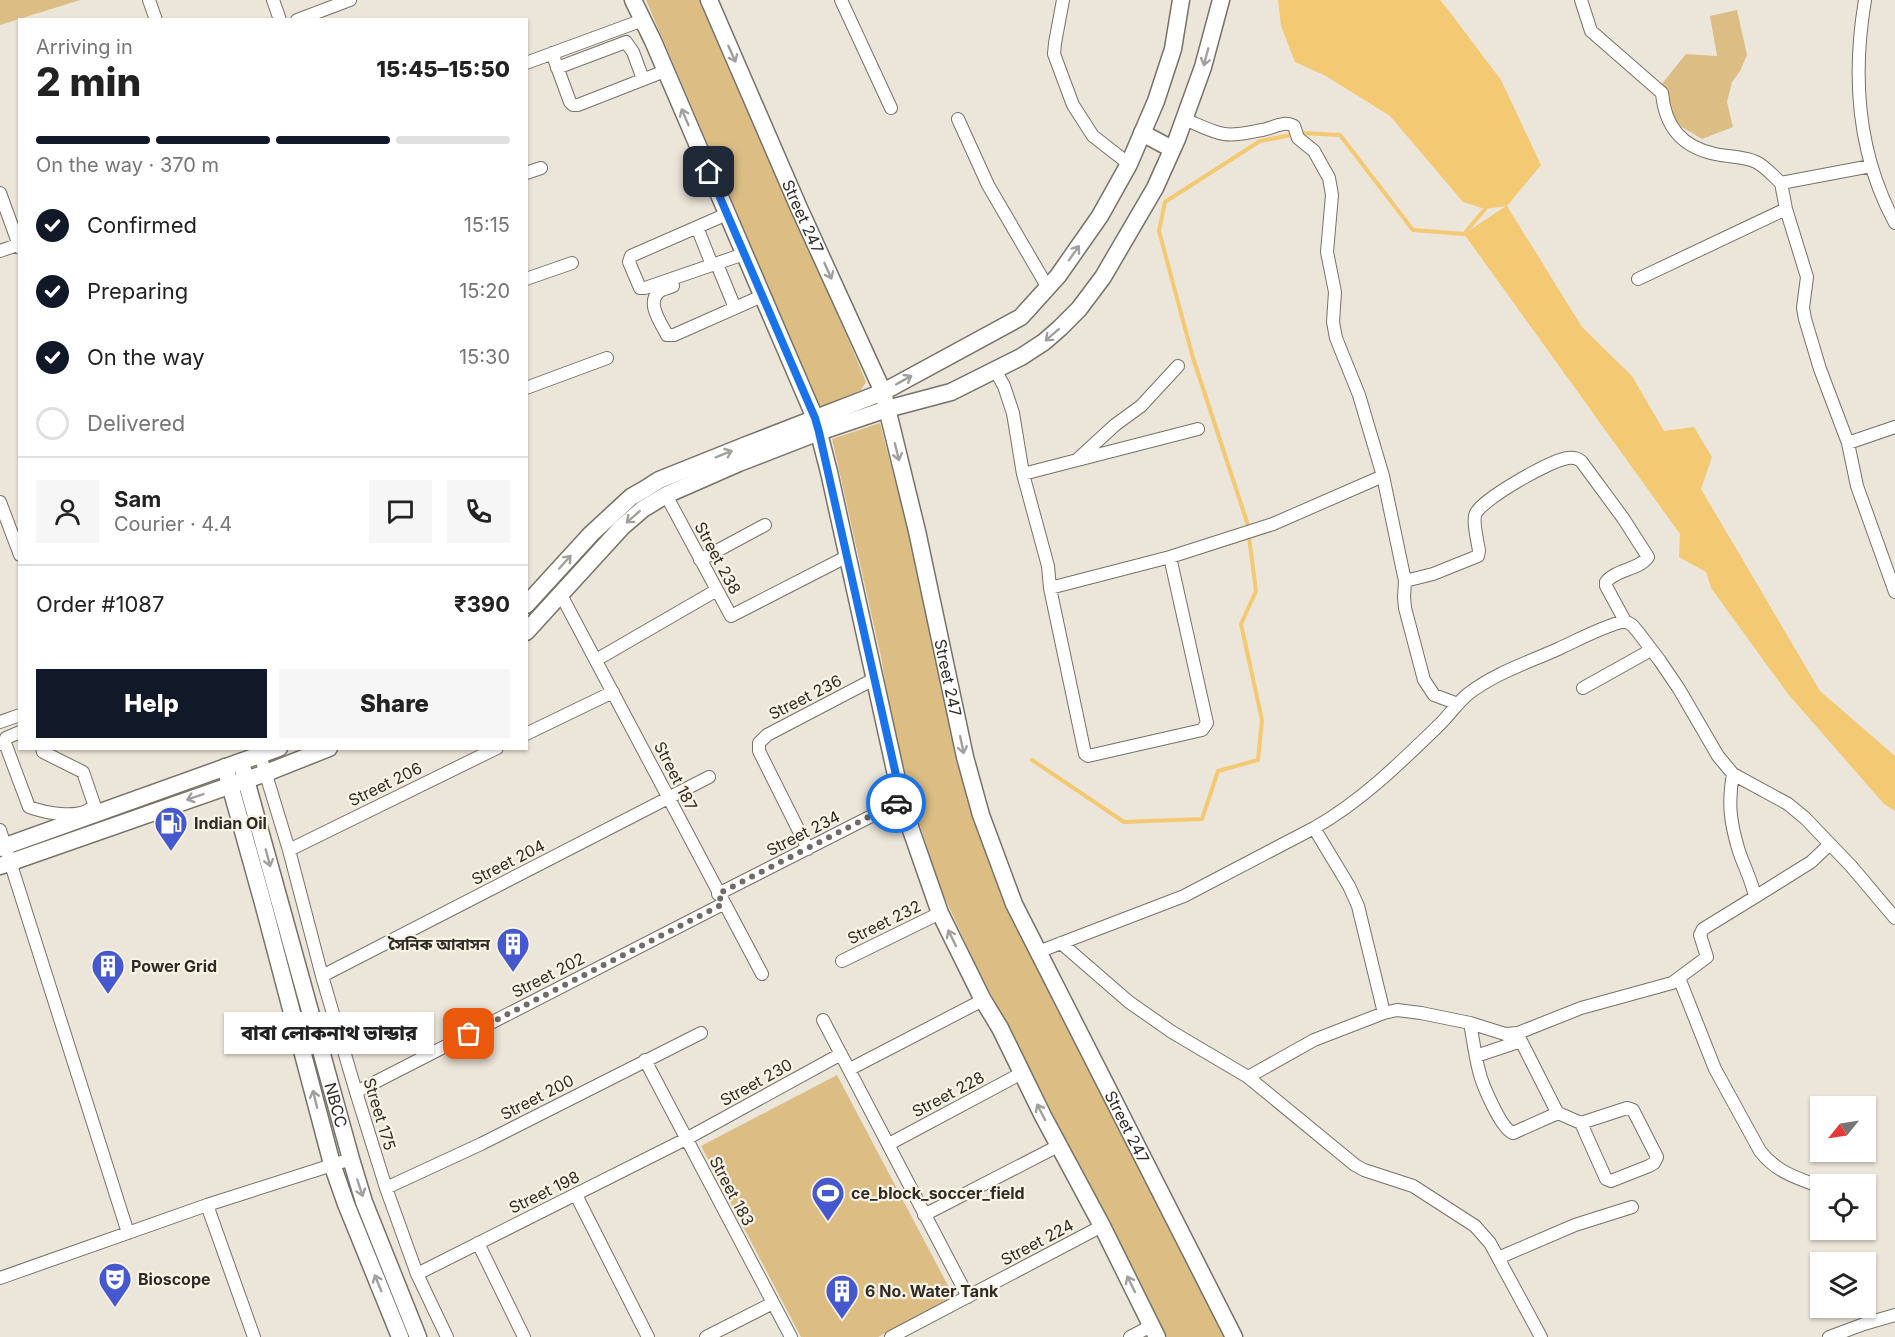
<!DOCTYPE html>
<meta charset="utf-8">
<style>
:root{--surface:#fff;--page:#f6f6f6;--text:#222;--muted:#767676;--line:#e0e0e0;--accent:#111827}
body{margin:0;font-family:Inter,"Noto Sans Bengali",sans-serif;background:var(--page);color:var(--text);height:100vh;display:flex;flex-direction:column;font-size:22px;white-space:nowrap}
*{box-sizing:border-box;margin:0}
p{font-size:20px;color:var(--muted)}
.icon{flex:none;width:33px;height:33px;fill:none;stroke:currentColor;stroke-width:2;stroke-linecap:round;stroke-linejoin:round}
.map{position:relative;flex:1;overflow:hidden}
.drawer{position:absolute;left:18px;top:18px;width:510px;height:732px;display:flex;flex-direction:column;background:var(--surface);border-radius:0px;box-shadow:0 2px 4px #0004}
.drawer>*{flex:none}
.needle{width:39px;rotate:240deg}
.buttons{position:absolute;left:1810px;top:1096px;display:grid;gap:12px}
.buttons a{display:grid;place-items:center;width:66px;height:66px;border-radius:0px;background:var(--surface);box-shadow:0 2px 4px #0004;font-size:30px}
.pin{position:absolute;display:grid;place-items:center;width:51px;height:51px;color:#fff;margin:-26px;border-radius:12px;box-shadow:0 3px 9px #0006}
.courier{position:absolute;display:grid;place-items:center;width:60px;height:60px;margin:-30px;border:4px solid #1a73e8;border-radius:50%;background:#fff;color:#222;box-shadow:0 2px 8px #0007}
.bubble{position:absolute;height:42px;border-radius:0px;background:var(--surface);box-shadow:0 2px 4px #0004;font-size:20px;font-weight:800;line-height:42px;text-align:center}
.summary em{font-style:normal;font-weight:800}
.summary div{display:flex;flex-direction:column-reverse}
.summary{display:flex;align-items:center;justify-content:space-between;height:102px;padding:0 18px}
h1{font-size:39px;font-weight:800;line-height:45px}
.bar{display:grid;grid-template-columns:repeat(4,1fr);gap:9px 6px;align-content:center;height:72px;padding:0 18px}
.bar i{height:8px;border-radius:4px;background:var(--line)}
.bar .current{background:var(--accent)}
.bar p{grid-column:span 4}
.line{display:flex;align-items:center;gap:15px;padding:0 18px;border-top:2px solid var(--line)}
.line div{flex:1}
.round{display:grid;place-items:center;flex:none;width:63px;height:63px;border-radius:0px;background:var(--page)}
ol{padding:0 18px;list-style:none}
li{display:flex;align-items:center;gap:18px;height:66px}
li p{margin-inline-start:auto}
li .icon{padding:6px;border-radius:50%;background:var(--accent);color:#fff;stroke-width:4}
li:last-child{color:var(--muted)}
li i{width:33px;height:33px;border:3px solid var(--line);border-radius:50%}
.button{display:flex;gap:12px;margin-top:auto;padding:12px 18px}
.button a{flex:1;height:69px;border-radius:0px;background:var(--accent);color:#fff;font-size:24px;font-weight:800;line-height:69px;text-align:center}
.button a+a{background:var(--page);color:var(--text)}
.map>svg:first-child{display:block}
</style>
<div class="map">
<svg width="1895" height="1337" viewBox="0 0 1895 1337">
<rect width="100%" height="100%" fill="#ece5d9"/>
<path fill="#dcbe85" d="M0,0H80L0,25Z
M646,0H702L854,353L866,382L861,390L820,407Z
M1737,10L1747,55L1740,71L1732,82L1727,102L1733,127L1702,139L1675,123L1661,85L1686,54L1717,56L1710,16Z
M880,423L923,588L945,695L952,737L966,793L991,866L1020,936L1225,1337H1167L975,963L941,890L914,807L894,731L881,657L832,439Z
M837,1075L954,1297L878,1337H801L701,1146Z"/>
<path fill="#f4c974" d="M1278,0H1440L1446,7L1501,80L1541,165L1507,206L1582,327L1632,376L1664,431L1694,427L1712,457L1701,489L1820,691L1895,756V811L1884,804L1788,694L1711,588L1706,572L1679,557L1680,534L1464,234L1506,206L1485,209L1463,202L1390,116L1326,76L1295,62L1281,26Z"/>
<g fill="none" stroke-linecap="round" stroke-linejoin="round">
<path stroke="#f4c974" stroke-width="4" d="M1032,760L1124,822L1202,819L1218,771L1258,760L1262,720L1241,624L1256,591L1247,522L1193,358L1159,231L1165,202L1260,141L1302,133L1340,135L1413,230L1464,234L1485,209"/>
<defs>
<path id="minor" d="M149,0L156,20
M273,0L280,20
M841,0L891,108
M1063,0L1055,43L1054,54L1073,105L1093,136L1129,164
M1581,0L1591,31L1662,93C1665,127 1682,147 1715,154C1728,157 1744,156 1756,162C1765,166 1773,176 1781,183L1871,166
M1865,0C1852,77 1857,153 1895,223
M297,20L350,0
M552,53L570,102L573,105H578L665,71
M526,63L643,20
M557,68L626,42L633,52L643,79
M958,119L988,185L1048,288
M1184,119C1197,124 1211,132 1224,134C1237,136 1250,132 1262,130C1274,128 1283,120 1294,126L1298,138L1314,151L1329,178L1332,195L1327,252L1335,292L1333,322L1336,338L1359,395L1383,476L1405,581L1404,597L1405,608L1424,680L1434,695L1458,704
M526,173L541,168
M1781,183L1786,209L1807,277L1803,308L1805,319L1820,369L1848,443L1857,486L1895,592
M0,193L20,248
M727,214L631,256L629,262L640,288H645L744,254
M697,227L712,265
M0,251L20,244
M719,269L735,308
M526,279L572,263
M1638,279L1786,209
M673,286C669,288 663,289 660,291C645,302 661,323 667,335H674L762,296
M995,370L1004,386L1013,413L1023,474L1048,566L1050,588L1085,754L1088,756L1202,730L1207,723L1170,557
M526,388L607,358
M1848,443L1895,427
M1078,459L1115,425L1141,406L1178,366
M1023,474L1198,429
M666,495L731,616L848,556
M0,502L20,555
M700,560L765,525
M1405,581L1433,574L1478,556L1479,551C1478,543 1472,520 1476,513C1484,498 1551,460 1568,458C1574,457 1577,458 1581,461L1623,518L1648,557C1639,570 1616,569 1606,582V586L1625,621
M1050,588L1170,557L1273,524L1383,476
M560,593L762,974
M596,660L717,590
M1583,688L1651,650
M0,722L20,715
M526,734L613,692
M5,743L29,807C45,813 85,821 94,804L83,772L43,752L42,748
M1,744L5,743L6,738L20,732
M260,755L289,850L322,976L356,1092L386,1188L417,1274L447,1337
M1314,828L1349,886L1358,906L1384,1013
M0,830L128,1233
M808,849L759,751V743L767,735L876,678
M289,850L497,748
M718,894L903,800
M1755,897L1811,862L1830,844
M1061,943L1129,1002L1172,1032L1248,1077L1355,1165L1364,1170L1413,1186L1475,1226L1490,1243L1541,1337
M1038,952L1184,896L1314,828C1360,802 1399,764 1437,727C1448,717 1457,703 1468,694C1495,673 1527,663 1558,649C1580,639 1601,627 1625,621L1632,625L1638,632L1660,661L1679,689L1718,756L1733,774L1788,804L1805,818L1851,866L1895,918
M842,961L940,913
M322,976L709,777
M1679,978L1715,1069L1760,1151C1776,1172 1797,1178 1821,1187
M823,1020L968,1297
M1470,1023C1473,1039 1475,1055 1479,1071C1482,1084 1501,1129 1513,1133L1558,1113
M1476,1056L1521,1041L1555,1108L1558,1113L1581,1123L1627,1108L1633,1110L1657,1157L1654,1163L1649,1166L1611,1181L1606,1179L1581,1123
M645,1060L791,1337
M850,1069L983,1000
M1248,1077L1314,1040L1384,1013L1397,1010L1421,1013L1470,1023L1505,1034L1518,1033L1581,1008L1672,983L1707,957L1700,935L1703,929L1755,897C1752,880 1743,865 1738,848C1730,821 1728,802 1733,774
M356,1092L723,904
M889,1144L1022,1073
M386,1188L481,1144L701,1033
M576,1195L648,1337
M207,1205L254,1337
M924,1215L1058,1146
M478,1243L524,1337
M1498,1258L1575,1225L1632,1207
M417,1274L686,1139L841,1054
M0,1278L207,1205L351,1159
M706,1337L773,1303
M891,1337L1102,1226
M1130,1337L1151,1326
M1829,1337L1864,1324L1895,1315"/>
<g id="tertiary">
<path d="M633,0L653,41L815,418L829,472L896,775L911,830L940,913L983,1000L1000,1028L1043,1116L1102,1226L1157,1337"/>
<path id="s1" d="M709,0L799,208L883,392L917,531L965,757L981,815L1014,904L1234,1337"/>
<path d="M1142,133L1172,149"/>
<path d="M526,605L591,534L631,497L645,489L659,480L744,446L883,392L1021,317L1058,276L1100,216L1129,164L1156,101L1173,49L1181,0"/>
<path d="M526,632L622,527L643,509L666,495L739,463L819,432L887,409L951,392L1021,357L1044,342L1060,328L1079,309L1103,277L1155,188L1177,139L1203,67L1221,0"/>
<path id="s2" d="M241,762L351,1159L364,1202L418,1337"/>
<path d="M225,767L263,903L332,1164L346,1204L400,1337"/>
<path d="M0,848L279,748"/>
<path d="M0,866L266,773L329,748"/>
</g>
</defs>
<use href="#minor" stroke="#777267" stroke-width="14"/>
<use href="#tertiary" stroke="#777267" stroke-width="19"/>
<use href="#minor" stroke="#fff" stroke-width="12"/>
<use href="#tertiary" stroke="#fff" stroke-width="16"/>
</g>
<defs><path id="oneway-shaft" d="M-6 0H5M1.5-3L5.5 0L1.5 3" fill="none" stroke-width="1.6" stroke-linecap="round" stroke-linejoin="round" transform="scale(1.5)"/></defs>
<g stroke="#a1a09e">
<use href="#oneway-shaft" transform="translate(732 54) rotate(66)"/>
<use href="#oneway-shaft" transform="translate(1206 57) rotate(105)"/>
<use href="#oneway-shaft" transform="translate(685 117) rotate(-113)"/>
<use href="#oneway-shaft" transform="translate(1074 253) rotate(-55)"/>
<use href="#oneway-shaft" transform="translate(828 271) rotate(66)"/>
<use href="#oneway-shaft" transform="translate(1052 335) rotate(139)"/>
<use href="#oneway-shaft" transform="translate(904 380) rotate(-29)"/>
<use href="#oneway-shaft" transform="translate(897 452) rotate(76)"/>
<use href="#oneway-shaft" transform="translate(724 454) rotate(-22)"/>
<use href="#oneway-shaft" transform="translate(633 517) rotate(139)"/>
<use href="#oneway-shaft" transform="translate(565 562) rotate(-48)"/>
<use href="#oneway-shaft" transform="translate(962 745) rotate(78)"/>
<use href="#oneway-shaft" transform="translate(195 797) rotate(161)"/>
<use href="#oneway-shaft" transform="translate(268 858) rotate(75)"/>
<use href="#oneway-shaft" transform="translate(952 938) rotate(-116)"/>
<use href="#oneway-shaft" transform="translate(315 1099) rotate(-104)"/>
<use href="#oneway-shaft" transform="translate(1041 1112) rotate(-117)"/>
<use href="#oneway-shaft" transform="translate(360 1188) rotate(72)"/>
<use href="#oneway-shaft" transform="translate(378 1283) rotate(-112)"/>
<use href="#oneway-shaft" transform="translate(1131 1284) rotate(-116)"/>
</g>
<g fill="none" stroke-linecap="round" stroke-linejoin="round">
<path stroke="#706c65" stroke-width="6" stroke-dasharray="0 10.8" d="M469,1034L723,904L718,894L896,803"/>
<path stroke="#1a73e8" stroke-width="8" d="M709,172L815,418L819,432L896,775L903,800L896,803"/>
</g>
<defs>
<symbol id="fuel-pin" viewBox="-11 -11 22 30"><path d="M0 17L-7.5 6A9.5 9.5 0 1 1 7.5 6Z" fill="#4658cd" stroke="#f9f3e6"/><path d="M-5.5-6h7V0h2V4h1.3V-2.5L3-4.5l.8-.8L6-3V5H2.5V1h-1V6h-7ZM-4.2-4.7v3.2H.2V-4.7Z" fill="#fff"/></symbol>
<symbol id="building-pin" viewBox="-11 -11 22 30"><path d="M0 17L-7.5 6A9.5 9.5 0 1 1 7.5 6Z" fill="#4658cd" stroke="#f9f3e6"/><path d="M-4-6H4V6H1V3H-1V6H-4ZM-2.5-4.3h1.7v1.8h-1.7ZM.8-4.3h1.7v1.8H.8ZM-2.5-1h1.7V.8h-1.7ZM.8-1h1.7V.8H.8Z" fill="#fff"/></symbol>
<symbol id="stadium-pin" viewBox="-11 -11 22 30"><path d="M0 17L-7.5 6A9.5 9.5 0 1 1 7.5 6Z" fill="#4658cd" stroke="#f9f3e6"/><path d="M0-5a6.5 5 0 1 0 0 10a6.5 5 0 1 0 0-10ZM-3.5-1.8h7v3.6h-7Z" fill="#fff"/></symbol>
<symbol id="theatre-pin" viewBox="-11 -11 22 30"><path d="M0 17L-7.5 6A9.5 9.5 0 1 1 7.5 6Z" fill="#4658cd" stroke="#f9f3e6"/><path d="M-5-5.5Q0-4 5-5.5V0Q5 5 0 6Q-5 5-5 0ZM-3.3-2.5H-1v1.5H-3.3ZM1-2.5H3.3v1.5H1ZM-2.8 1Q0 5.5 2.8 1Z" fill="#fff"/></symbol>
</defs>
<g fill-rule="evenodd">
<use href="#fuel-pin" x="152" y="804" width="38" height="52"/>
<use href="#building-pin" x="494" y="925" width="38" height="52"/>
<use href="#building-pin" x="89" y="947" width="38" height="52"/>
<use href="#stadium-pin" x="809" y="1174" width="38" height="52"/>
<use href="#theatre-pin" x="96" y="1260" width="38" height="52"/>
<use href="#building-pin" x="823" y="1272" width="38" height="52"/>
</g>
<g text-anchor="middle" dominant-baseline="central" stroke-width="4.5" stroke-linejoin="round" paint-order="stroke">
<g font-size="16" fill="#2e2b27" stroke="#f9f3e6">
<text stroke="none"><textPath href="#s1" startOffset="236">Street 247</textPath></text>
<text transform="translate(718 558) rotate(62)">Street 238</text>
<text stroke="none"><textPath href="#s1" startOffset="722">Street 247</textPath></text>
<text transform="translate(805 697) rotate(-27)">Street 236</text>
<text transform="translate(676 776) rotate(63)">Street 187</text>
<text transform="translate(385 784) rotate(-26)">Street 206</text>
<text transform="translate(803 833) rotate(-27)">Street 234</text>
<text transform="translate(508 862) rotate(-27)">Street 204</text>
<text transform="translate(884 922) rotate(-26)">Street 232</text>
<text transform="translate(548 975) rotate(-27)">Street 202</text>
<text transform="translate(756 1082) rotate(-29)">Street 230</text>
<text transform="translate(948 1094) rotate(-28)">Street 228</text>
<text transform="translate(537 1097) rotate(-27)">Street 200</text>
<text stroke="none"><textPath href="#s2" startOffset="356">NBCC</textPath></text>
<text transform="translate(380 1114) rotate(73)">Street 175</text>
<text stroke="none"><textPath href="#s1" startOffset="1208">Street 247</textPath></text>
<text transform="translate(732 1191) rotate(62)">Street 183</text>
<text transform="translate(544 1192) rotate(-26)">Street 198</text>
<text transform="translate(1037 1242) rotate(-28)">Street 224</text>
</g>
<g font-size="16" font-weight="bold" fill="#2e2b27" stroke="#f9f3e6" text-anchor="start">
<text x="194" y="823">Indian Oil</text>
<text x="490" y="944" text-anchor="end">সৈনিক আবাসন</text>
<text x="131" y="966">Power Grid</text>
<text x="851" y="1193">ce_block_soccer_field</text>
<text x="138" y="1279">Bioscope</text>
<text x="865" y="1291">6 No. Water Tank</text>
</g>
</g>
</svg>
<div class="buttons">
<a><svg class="needle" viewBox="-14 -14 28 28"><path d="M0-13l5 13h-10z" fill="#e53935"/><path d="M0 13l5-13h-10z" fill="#767676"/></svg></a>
<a><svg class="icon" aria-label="locate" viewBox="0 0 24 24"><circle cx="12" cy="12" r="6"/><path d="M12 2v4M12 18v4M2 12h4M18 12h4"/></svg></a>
<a><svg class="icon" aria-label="layers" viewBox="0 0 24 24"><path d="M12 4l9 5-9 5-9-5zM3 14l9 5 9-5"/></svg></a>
</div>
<div class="pin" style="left:469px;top:1034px;background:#ea580c"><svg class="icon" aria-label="bag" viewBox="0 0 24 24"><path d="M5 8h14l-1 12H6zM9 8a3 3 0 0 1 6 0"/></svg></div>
<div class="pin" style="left:709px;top:172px;background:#1f2937"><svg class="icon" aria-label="home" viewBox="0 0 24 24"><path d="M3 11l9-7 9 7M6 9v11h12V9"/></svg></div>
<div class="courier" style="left:896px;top:803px"><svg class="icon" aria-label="car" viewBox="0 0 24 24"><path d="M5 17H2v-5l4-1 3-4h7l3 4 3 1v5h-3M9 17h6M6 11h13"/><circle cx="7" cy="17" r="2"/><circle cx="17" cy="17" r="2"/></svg></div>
<div class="bubble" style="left:224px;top:1012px;width:210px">বাবা লোকনাথ ভান্ডার</div>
<section class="drawer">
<div class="summary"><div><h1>2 min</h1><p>Arriving in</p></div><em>15:45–15:50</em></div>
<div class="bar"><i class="current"></i><i class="current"></i><i class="current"></i><i></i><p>On the way · 370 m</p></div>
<ol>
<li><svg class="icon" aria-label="check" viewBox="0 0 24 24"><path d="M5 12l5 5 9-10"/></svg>Confirmed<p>15:15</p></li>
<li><svg class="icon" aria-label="check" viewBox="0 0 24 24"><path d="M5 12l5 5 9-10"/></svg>Preparing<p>15:20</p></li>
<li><svg class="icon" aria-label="check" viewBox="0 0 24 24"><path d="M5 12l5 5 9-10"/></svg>On the way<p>15:30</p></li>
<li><i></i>Delivered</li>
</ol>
<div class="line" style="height:108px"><a class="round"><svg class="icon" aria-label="person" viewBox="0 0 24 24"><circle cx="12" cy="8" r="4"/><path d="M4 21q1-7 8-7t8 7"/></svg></a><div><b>Sam</b><p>Courier · 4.4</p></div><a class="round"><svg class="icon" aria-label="chat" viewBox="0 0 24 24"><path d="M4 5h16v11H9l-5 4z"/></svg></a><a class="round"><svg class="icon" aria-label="phone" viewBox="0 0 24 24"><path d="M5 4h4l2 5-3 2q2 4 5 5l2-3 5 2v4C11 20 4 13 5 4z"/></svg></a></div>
<div class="line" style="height:78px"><div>Order #1087</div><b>₹390</b></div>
<div class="button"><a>Help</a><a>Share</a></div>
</section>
</div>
